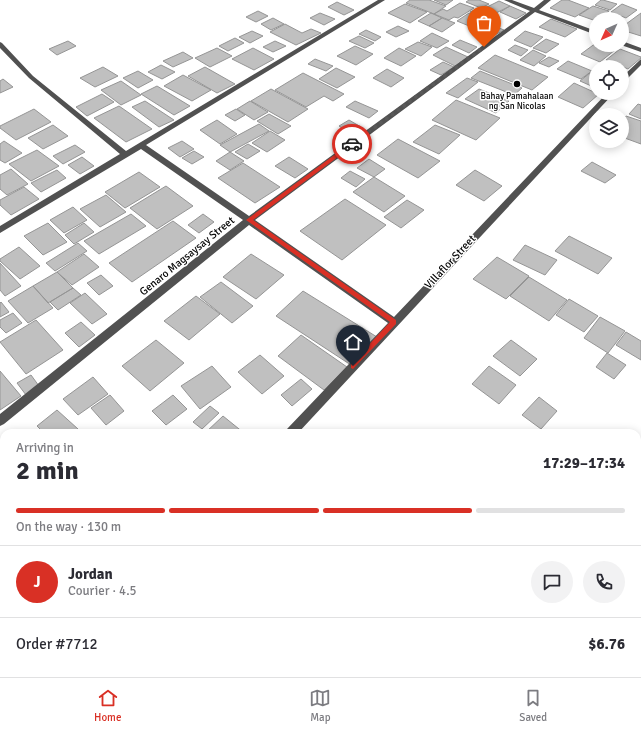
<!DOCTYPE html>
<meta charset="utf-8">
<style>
:root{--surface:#fff;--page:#f2f2f3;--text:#2b2b33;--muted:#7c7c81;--line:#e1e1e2;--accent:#d93025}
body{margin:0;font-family:Signika,sans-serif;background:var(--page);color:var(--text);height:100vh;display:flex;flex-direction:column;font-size:15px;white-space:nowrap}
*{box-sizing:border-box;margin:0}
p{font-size:13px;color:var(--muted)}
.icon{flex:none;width:22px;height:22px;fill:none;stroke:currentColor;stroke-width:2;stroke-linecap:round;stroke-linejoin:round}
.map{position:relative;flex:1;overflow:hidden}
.details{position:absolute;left:0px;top:429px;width:641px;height:248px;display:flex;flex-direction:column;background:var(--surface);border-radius:12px 12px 0 0;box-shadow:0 2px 10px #0003}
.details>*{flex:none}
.needle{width:26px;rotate:225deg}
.controls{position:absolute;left:589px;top:12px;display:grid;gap:8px}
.controls a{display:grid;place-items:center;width:40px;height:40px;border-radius:50%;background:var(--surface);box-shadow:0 2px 10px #0003;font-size:20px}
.pin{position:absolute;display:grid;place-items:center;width:34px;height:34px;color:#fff;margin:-41px -17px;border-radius:50% 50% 50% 0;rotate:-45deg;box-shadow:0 0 4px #0007}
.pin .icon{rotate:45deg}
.courier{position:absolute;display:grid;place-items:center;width:40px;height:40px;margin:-20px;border:3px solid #d93025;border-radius:50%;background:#fff;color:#222;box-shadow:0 1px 5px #0007}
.summary em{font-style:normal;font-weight:800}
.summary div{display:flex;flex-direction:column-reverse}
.summary{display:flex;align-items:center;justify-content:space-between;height:68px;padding:0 16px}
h1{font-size:26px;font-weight:800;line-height:30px}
.bar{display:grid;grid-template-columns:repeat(4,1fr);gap:6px 4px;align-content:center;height:48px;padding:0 16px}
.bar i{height:5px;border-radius:3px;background:var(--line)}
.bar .current{background:var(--accent)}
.bar p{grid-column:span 4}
.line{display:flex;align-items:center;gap:10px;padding:0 16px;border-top:1px solid var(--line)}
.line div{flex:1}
.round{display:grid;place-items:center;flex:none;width:42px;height:42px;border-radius:21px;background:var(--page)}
.menu{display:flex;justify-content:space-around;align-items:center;height:56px;border-top:1px solid var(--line);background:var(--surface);font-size:11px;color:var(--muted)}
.menu a{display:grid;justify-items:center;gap:2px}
.menu .current{color:var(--accent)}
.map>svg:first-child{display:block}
</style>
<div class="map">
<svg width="641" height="677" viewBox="0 0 641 677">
<rect width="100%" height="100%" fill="#fff"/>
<path fill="#c0c0c0" stroke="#959595" d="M410,0H429L446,6L434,14L406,3Z
M434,0H453L446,5Z
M469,0H479L489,4L481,8L466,2Z
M562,0H568L589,8L575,17L550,8Z
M601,0H603L617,4L610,10L595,5Z
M499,1L510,6L496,13L485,8Z
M337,2L354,10L344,15L328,7Z
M460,3L474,8L458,18L454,17L449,20L434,14L443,9L447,11Z
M405,4L427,12L410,23L388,13Z
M622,4L637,10L626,18L611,12Z
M510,6L526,13L516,19L500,12Z
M593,6L609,11L599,19H596V21L579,15Z
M477,9L484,12L478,16L470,12Z
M258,11L268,16L256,22L246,17Z
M320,13L335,19L324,25L310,18Z
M431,13L442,18L429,26L418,21Z
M469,13L486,20L474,28L457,21Z
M641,13V36L622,30V27Z
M608,14L621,19H601Z
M273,18L284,24L271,30L261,24Z
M442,18L455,23L442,32L429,26Z
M551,19L577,29L565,37L539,27Z
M285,24L302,33L311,29L321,33L296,45L270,32Z
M489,24L504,30L493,36L479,30Z
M398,26L409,31L396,37L386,32Z
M366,30L381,37L375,41L359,34Z
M252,31L263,36L250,43L239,37Z
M525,31L543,37L531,47L514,40Z
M432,33L449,41L437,48L420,41Z
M359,36L374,43L365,48L349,41Z
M235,38L244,43L228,51L219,46Z
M546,39L559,44L546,53L533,48Z
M460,40L477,47L469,53L452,45Z
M68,41L76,46L57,55L49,49Z
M275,41L286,46L273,52L263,47Z
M418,42L432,47L421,56L405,49Z
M596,43V45H603L615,50L600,62L581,54Z
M515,45L528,50L521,56L508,50Z
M355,46L373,54L356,65L337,56Z
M446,47L468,57L455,66L433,55Z
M217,48L232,56L210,67L195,58Z
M253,48L274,59L254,70L232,59Z
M399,48L416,56L401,66L384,58Z
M620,49L641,57V58L628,69L606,60Z
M533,50L546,56L534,66L520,60Z
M183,52L193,58L173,67L163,61Z
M495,55L548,77L532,90L478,68Z
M549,57L559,61L549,67L539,63Z
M315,59L333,66L326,71L308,64Z
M568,61L592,71L581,79L557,69Z
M443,62L454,67L441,75L430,70Z
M161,65L175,72L162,79L148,72Z
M103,67L118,76L95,87L80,78Z
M205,67L235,84L217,93L188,76Z
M336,68L355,77L337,88L319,79Z
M596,68V88L580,81Z
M387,69L404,78L391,87L373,78Z
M138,71L153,80L138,88L123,78Z
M480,71L522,88L514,95L471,78Z
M303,73L344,94L333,101L324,96L306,107L275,90Z
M183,75L211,90L192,101L164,86Z
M467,78L478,82L458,98L446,93Z
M3,79L13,87L0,93V81Z
M121,81L141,95L121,105L101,90Z
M574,83L596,93L599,94L583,108L558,97Z
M157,86L190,106L174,115L141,94Z
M271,89L308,109L288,122L251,101Z
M479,89L509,101L496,113L465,99Z
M102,94L114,102L87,116L76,107Z
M456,100L500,118L476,140L432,120Z
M145,101L174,120L159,127L132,107Z
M250,101L268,112L254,120L237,109Z
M355,101L378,111L369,118L346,107Z
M638,104L641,105V119L629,114Z
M119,106L152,129L126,142L94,118Z
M34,109L51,122L16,140L0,128V126Z
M236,109L245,115L235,121L225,115Z
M269,114L291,126L278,134L257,121Z
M626,116L641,121V144L622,137V121Z
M217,120L237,134L220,144L200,130Z
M349,120L361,127L350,133L339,126Z
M259,124L269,131L230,152L220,145Z
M53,125L68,136L43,149L28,138Z
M435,125L460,135L439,154L413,142Z
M270,131L285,140L267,152L252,143Z
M398,139L440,161L418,178L377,155Z
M4,141L22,153L5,163L0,160V144Z
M182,141L194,149L180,157L168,148Z
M248,144L260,151L247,159L235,152Z
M75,145L85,152L63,164L53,156Z
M37,150L59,166L31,181L9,164Z
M194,151L204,157L192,164L182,158Z
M230,152L244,161L230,170L216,161Z
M82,157L94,166L80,174L68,165Z
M289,157L308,169L295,178L275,166Z
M369,159L385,169L374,177L357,168Z
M592,162L616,175L605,183L581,171Z
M243,163L280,187L255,203L218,178Z
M11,169L28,184L7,195L0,189V175Z
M57,170L66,178L41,192L31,183Z
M475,170L502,186L484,201L456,185Z
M350,171L365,179L356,187L341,178Z
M139,172L160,187L125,208L105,192Z
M374,177L405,196L384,212L353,192Z
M166,186L193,206L157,229L130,208Z
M24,187L39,199L11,215L0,205V200Z
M106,195L126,212L100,227L80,209Z
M345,199L386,225L342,260L300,231Z
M407,200L424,210L401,228L384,217Z
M73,207L87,220L64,233L50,220Z
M131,214L146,226L99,254L84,241Z
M203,214L214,222L199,233L188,225Z
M173,221L196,238L132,282L109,263Z
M48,223L67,242L43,255L24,236Z
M84,223L94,232L74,244L65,235Z
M569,236L612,258L598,274L555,251Z
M78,243L87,251L55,271L46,263Z
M525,245L557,260L545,275L513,260Z
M19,247L40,266L20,279L0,261V259Z
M84,254L99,267L72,285L57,272Z
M251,254L284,275L256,299L223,277Z
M497,257L529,276L506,299L473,279Z
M0,263L21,286L5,296L0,290Z
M57,272L73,288L48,303L33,286Z
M101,275L113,286L99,295L87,283Z
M529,277L567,300L549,321L510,296Z
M221,282L253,306L232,323L200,297Z
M33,286L53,308L28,323L8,301Z
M73,288L81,295L58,310L50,302Z
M303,291L377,337L351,365L276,316Z
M85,293L107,314L92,324L70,303Z
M196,296L220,314L189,340L164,321Z
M569,299L598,316L584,332L556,315Z
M1,302L9,312L0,317V303Z
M13,313L22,323L6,333L0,327V320Z
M600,317L625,331L608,353L584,338Z
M36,320L63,350L26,374L0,342Z
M81,322L95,335L79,347L65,333Z
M626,332L641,341V360L616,345Z
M301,335L347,367L324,390L278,356Z
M156,340L184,363L150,391L122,366Z
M511,340L537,359L520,376L493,356Z
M607,353L626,365L614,379L596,367Z
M260,355L284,376L262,394L238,372Z
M212,366L231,387L200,409L181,386Z
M489,366L516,385L499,404L472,384Z
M0,371L21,396L0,410Z
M31,375L39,386L26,395L17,383Z
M93,377L108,394L78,415L63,399Z
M301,379L312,389L292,406L281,395Z
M110,395L124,411L106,425L91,408Z
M173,395L187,409L166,425L152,411Z
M539,397L557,411L541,429L522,415Z
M210,406L219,413L202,429L193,422Z
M57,410L78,429L73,433H44L37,426Z
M223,416L244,433H205Z
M4,638V673H27L22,677H0V641Z
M158,673H225L221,677H161Z
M468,673H504L505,674L503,677H472Z"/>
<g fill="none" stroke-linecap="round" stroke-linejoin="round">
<path fill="#515151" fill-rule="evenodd" d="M378,0H385L146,145L249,216L530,11L504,0H512L534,8L544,0H551L539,10L596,31V35L535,12L255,220L394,317L607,93H614L298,433H285L287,429L388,323L249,225L4,424L0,426V414L243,220L141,149L0,233V226L120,154L29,78L0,48V42L2,43L33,76L126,151Z
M622,41L641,48V52L621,45Z
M641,59V65L624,82L622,83V77Z
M60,673H76L74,677H58Z
M262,673H278L280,677H264Z"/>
</g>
<path fill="#d93025" d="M352,142L355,144L354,145L253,220L396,320V324L353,369L351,368V364L390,322L246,220Z"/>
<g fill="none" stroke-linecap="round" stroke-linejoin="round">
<path stroke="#595959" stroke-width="4" stroke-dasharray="0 7.2" d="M352,144L484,47"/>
</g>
<circle fill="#000" stroke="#fff" stroke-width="1.5" cx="517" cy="84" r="4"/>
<g text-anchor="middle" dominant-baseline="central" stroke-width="3" stroke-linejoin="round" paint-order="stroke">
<g font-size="9" fill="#000" stroke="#fff">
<text x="517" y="96">Bahay Pamahalaan<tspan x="517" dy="10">ng San Nicolas</tspan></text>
</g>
<g font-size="11" fill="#000" stroke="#fff">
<text transform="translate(187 256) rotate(-39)">Genaro Magsaysay Street</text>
<text transform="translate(450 262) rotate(-47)">Villaflor Street</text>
</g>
</g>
</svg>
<div class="controls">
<a><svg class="needle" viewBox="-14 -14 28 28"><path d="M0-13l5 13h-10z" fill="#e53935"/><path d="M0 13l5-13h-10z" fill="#7c7c81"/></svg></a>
<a><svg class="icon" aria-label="locate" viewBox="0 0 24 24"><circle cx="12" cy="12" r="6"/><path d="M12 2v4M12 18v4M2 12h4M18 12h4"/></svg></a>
<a><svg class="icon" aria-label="layers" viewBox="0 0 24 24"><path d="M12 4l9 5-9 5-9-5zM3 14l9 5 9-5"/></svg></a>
</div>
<div class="pin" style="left:484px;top:47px;background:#ea580c"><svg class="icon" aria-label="bag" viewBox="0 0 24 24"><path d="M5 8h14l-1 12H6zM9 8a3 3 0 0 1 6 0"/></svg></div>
<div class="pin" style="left:353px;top:366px;background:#1f2937"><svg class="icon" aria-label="home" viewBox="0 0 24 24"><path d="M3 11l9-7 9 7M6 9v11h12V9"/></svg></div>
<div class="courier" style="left:352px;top:144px"><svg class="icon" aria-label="car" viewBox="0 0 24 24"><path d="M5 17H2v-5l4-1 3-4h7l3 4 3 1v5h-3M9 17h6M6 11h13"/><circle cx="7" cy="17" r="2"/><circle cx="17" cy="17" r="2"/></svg></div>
<section class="details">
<div class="summary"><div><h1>2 min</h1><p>Arriving in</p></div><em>17:29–17:34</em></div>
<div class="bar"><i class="current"></i><i class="current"></i><i class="current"></i><i></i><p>On the way · 130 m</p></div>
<div class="line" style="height:72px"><b class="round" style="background:var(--accent);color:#fff">J</b><div><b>Jordan</b><p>Courier · 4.5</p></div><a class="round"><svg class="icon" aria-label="chat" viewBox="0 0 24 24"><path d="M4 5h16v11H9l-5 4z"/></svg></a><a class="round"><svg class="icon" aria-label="phone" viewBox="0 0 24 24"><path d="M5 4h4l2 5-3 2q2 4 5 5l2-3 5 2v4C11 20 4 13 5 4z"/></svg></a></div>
<div class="line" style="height:52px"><div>Order #7712</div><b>$6.76</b></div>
</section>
</div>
<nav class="menu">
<a class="current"><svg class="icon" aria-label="home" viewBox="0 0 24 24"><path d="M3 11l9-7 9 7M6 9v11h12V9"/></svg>Home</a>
<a><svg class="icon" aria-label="map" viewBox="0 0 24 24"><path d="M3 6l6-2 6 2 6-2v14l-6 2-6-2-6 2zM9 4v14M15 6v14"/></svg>Map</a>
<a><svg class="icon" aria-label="saved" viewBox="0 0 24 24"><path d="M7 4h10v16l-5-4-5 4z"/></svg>Saved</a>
</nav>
